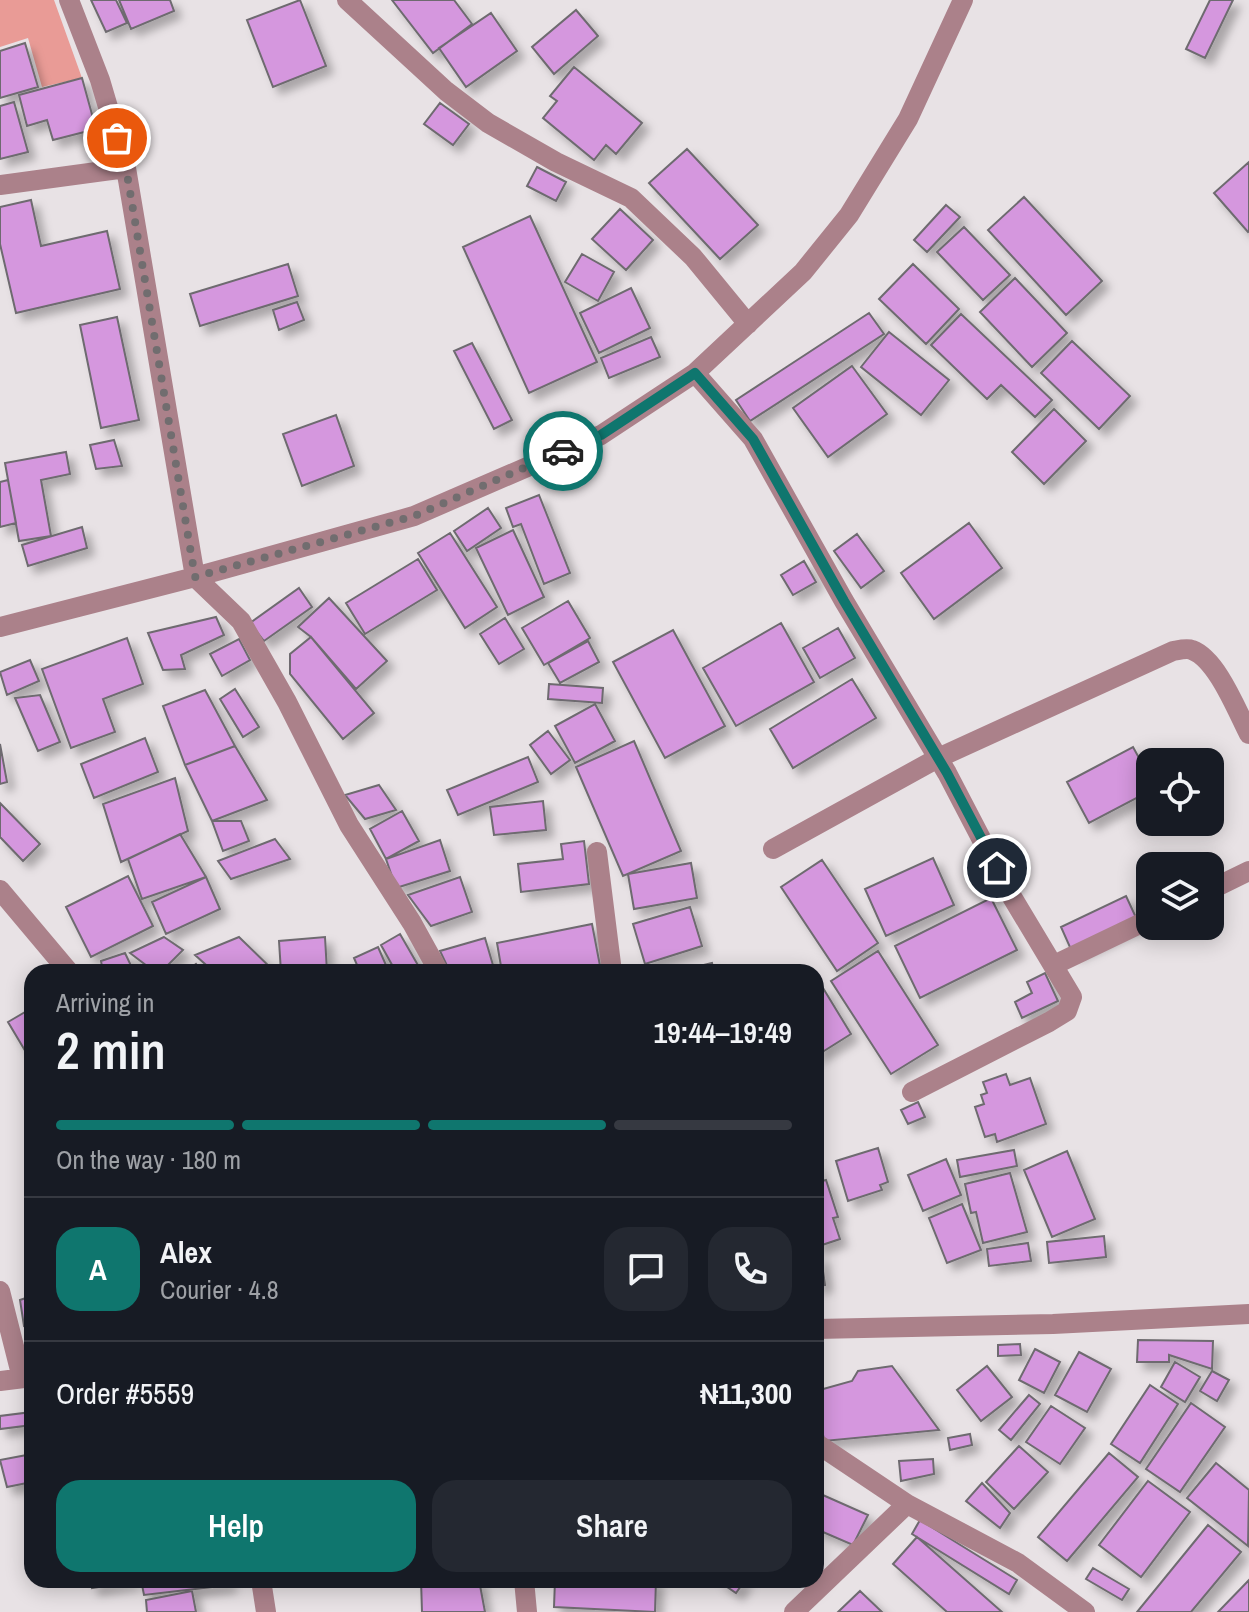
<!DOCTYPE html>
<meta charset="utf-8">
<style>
:root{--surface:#171b24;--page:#242831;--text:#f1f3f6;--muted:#9ea1a6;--line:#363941;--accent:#0f766e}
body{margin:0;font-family:"Archivo Narrow",sans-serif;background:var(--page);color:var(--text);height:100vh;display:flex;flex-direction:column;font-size:30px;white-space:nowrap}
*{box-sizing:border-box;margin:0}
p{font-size:26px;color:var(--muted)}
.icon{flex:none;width:44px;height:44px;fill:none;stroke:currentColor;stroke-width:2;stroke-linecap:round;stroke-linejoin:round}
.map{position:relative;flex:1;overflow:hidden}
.drawer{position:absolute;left:24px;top:964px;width:800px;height:624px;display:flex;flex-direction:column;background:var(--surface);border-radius:24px;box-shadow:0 4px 20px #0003}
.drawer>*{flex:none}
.controls{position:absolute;left:1136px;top:748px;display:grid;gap:16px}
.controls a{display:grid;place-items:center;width:88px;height:88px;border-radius:16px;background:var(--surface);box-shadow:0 4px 20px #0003;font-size:40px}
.pin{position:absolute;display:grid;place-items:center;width:68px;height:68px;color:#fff;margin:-34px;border:4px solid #fff;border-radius:50%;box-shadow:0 2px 8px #0007}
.courier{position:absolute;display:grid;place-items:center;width:80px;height:80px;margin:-40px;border:6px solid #0f766e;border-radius:50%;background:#fff;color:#222;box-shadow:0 2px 10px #0007}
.headline em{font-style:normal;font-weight:600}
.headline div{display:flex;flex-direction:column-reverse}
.headline{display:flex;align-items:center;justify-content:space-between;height:136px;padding:0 32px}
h1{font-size:52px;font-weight:600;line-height:60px}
.bar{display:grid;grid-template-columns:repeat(4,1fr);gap:12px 8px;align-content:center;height:96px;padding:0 32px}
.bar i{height:10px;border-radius:6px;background:var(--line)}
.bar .selected{background:var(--accent)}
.bar p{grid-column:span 4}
.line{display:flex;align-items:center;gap:20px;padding:0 32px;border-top:2px solid var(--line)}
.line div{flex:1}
.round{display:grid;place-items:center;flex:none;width:84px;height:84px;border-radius:24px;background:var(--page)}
.action{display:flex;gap:16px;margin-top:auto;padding:16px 32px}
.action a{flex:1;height:92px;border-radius:24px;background:var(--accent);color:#fff;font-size:32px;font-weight:600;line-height:92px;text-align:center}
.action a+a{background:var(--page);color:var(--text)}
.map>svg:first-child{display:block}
</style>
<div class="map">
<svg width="1249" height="1612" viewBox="0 0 1249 1612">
<defs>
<filter id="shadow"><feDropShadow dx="7" dy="7" stdDeviation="4" flood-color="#0004"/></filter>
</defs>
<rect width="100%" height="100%" fill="#e8e2e5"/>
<path fill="#e99b96" d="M0,0H54L82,78L42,87L28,38L0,47Z"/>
<path fill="#d597de" stroke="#6e6b6f" stroke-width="2" filter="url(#shadow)" d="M91,0H116L127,23L106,32Z
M119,0H170L174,11L131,29Z
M300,0L326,66L273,87L247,20Z
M392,0H454L472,24L433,53Z
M1210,0H1233L1205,58L1186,49Z
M576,10L598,36L554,74L532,47Z
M491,13L517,51L466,87L439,48Z
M25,43L38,87L0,98V51Z
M574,67L642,123L616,154L606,145L594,160L543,118L557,101L550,96Z
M82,78L96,129L53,140L47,120L27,126L19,95Z
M14,102L28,152L0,159V106Z
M440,103L469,124L453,145L424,124Z
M687,149L758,225L720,259L649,183Z
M1249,162V231L1248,232L1214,193Z
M537,167L566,182L556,201L527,186Z
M1024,197L1102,281L1066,315L988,230Z
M31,200L41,246L107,231L120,289L16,313L0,244V207Z
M946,205L960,217L927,252L914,240Z
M620,209L653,240L626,270L592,239Z
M530,216L597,362L529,393L463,247Z
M964,227L1010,275L983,300L937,252Z
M582,254L614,272L598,301L565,282Z
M288,264L298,296L200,326L190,294Z
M913,264L959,309L926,344L879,299Z
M1015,278L1067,333L1032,367L980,312Z
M631,288L650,328L599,353L580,313Z
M297,302L304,320L279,330L273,310Z
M869,313L884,334L750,421L736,400Z
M961,314L1052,400L1035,417L1001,385L987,399L931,345Z
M117,317L139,420L101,428L80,325Z
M889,332L949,380L921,415L861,367Z
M651,337L660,357L609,378L601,358Z
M1072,341L1130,396L1099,429L1041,373Z
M472,343L512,420L494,429L454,351Z
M852,366L887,414L828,457L793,408Z
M1054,409L1086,441L1044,484L1012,452Z
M336,415L354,466L302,486L283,434Z
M114,440L122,466L96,469L90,445Z
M66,452L70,474L41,480L51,536L19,541L5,463Z
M8,480L16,523L0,527V482Z
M539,495L570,573L544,584L521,524L513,527L506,508Z
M488,508L501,528L467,551L454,531Z
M969,523L1002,568L934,619L901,573Z
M82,527L87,548L28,566L22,545Z
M513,530L544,597L508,615L476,548Z
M450,533L497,607L465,628L418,553Z
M857,534L884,571L861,588L834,551Z
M418,559L437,590L365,634L346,603Z
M804,561L816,582L793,595L781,575Z
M299,588L312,607L264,641L250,623Z
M329,598L387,661L356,689L311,637L298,627Z
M568,601L590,638L544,665L522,628Z
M216,617L224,635L181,655L185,669L163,670L148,633Z
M505,618L524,649L499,664L480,634Z
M781,623L814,682L736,726L703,668Z
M838,628L855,658L820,678L803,648Z
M673,630L725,726L665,758L613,662Z
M311,637L374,713L343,739L290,674V654Z
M127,638L143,684L103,699L115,732L71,748L42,669Z
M239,639L250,660L222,676L210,654Z
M588,641L599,662L560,683L548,663Z
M30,660L39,681L7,695L0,672Z
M852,679L876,718L793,768L770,729Z
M549,684L603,688L602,703L548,699Z
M235,689L259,727L243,737L220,699Z
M205,690L235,746L185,765L163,706Z
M40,695L60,742L38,751L15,698Z
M595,704L615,741L575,763L555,726Z
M548,731L570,760L551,774L530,745Z
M145,738L158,772L94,798L81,764Z
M634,741L681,851L623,876L576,767Z
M0,744L7,782L0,784Z
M235,746L267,800L212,821L185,765Z
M1133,747L1150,778V791L1089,823L1067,782Z
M528,757L538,782L458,815L447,790Z
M175,778L188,831L121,862L103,804Z
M379,785L396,810L365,819L345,795Z
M543,801L546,830L494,835L490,807Z
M0,803L40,844L23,861L0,837Z
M402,811L419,841L386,859L370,829Z
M212,821H241L249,841L223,851Z
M180,834L206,877L142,899L128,859Z
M275,839L290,859L231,879L218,861Z
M440,840L450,871L396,888L386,859Z
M584,841L589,884L521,892L518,864L563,859L561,844Z
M933,858L954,905L886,936L865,889Z
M822,860L878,943L837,971L781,887Z
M691,863L697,898L634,909L628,874Z
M128,876L153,926L91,957L66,907Z
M206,877L220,909L166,934L152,902Z
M460,877L472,912L431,926L408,895Z
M1126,896L1139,924L1073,954L1061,927Z
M991,898L1017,950L920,998L895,946Z
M690,907L702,946L645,964L633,924Z
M592,924L601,971L502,972L497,943Z
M400,934L419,967L411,972H396L381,945Z
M164,937L183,950L161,972H155L130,953Z
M239,937L275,972H214L195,955Z
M325,937L327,972H281L279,941Z
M485,938L495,972H450L440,951Z
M378,947L389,972H360L354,958Z
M878,951L938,1045L891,1074L831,981Z
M125,953L134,972H103L101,961Z
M712,963L714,972H684L683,970Z
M196,964L203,972H186Z
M677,966L678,972H650Z
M1045,973L1058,1001L1022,1018L1015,1002L1032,993L1027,982Z
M823,988L851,1034L816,1056V993Z
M32,1008V1058L30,1059L8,1022Z
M1006,1074L1010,1085L1030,1078L1046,1124L997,1142L995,1134L985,1137L975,1107L984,1104L981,1095L987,1093L983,1082Z
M918,1102L925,1117L908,1124L901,1110Z
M878,1148L888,1182L880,1185L882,1190L848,1201L836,1161Z
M1014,1150L1017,1166L960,1177L957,1160Z
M1067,1151L1095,1219L1052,1237L1024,1170Z
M946,1159L961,1195L923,1211L908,1175Z
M816,1162L822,1181L826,1180L838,1217L833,1218L840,1239L816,1247Z
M1010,1173L1027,1232L983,1243L976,1212L971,1213L965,1184Z
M962,1204L981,1250L947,1263L929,1218Z
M1104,1236L1106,1257L1049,1263L1047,1242Z
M1028,1243L1031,1261L989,1266L987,1249Z
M821,1256L825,1285L816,1286V1257Z
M32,1296V1324L24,1326L20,1300Z
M1138,1340L1213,1341L1212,1369L1169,1355V1362H1137Z
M1020,1344L1021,1355L998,1356V1345Z
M1035,1349L1060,1362L1044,1393L1019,1380Z
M1079,1352L1111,1369L1087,1412L1055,1395Z
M1175,1362L1200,1377L1185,1402L1161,1387Z
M892,1366L939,1430L824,1441L816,1391L852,1381L858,1371Z
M987,1366L1012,1397L981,1421L957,1390Z
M1212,1371L1229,1380L1217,1401L1200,1391Z
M1150,1385L1178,1404L1140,1463L1111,1444Z
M1029,1395L1040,1404L1011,1440L999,1430Z
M1191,1403L1225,1427L1180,1492L1146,1469Z
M1051,1406L1085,1428L1060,1464L1026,1442Z
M32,1412V1425L0,1429V1416Z
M970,1434L972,1445L950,1450L948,1438Z
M1019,1446L1048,1472L1014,1509L986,1482Z
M1109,1453L1138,1477L1067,1561L1038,1537Z
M32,1454V1482L7,1487L0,1460Z
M933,1459L934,1474L901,1481L899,1461Z
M1216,1463L1249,1490L1248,1546L1187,1498Z
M1148,1481L1190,1512L1141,1577L1099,1545Z
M982,1483L1010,1513L1000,1528L966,1501Z
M816,1492L868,1515L853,1545L816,1529Z
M920,1520L1017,1580L1009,1594L912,1534Z
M1208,1525L1241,1552L1191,1612H1137Z
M917,1537L1002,1612H947L893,1564Z
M1093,1568L1129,1589L1122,1600L1086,1579Z
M91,1580H131L132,1582L92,1588Z
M141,1580H229V1585L144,1595Z
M421,1580H479L485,1612H422Z
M555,1580H656L655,1612L554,1607Z
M717,1580H745L736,1593Z
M1249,1580V1612H1218Z
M192,1591L196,1612H147L146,1600Z
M860,1591L882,1612H838Z"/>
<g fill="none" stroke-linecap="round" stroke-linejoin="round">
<path stroke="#ab818a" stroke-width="20" d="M69,0L100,80L126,168L195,577L241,621L287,702L349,825L412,923L439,972
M347,0L446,91L488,123L556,162L631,198L693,257L748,324
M0,185L126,168
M695,373L753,439L844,601L947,773L1009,892L1072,997L1067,1011L1049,1022L912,1092
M0,627L195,577L414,516L601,435L695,373L803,272L849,215L908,119L963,0
M773,849L938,758L1173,651C1179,650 1187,648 1192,650C1217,659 1237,711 1249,734
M597,852L612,972
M0,890L69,972
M1210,890L1249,871
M1054,965L1150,919
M0,1291L22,1378
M816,1329L1053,1324L1249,1314
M0,1381L32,1377
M816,1443L907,1504L1018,1563L1085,1612
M261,1580L266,1612
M524,1580L527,1612
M794,1612L907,1504"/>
</g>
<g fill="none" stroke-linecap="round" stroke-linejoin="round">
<path stroke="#716d6f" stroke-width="8" stroke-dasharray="0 14.4" d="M117,138L126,168L195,577L414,516L563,451"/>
<path stroke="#0f766e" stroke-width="10" d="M563,451L601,435L695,373L753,439L844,601L947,773L997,868"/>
</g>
</svg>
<div class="controls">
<a><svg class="icon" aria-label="locate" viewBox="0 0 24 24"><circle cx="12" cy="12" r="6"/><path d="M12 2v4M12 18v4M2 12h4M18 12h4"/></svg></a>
<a><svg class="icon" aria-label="layers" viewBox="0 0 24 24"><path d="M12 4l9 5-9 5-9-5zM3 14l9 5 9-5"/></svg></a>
</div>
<div class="pin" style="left:117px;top:138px;background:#ea580c"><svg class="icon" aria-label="bag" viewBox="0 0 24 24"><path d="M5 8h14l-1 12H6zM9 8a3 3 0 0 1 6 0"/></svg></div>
<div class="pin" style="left:997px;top:868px;background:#1f2937"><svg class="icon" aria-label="home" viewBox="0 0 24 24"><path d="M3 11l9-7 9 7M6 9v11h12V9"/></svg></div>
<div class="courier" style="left:563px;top:451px"><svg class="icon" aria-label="car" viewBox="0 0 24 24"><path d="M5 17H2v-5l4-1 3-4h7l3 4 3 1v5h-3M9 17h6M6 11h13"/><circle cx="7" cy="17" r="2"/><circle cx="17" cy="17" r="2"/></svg></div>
<section class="drawer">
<div class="headline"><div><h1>2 min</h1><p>Arriving in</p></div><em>19:44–19:49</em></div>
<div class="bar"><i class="selected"></i><i class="selected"></i><i class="selected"></i><i></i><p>On the way · 180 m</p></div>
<div class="line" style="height:144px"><b class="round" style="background:var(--accent);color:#fff">A</b><div><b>Alex</b><p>Courier · 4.8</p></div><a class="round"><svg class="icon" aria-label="chat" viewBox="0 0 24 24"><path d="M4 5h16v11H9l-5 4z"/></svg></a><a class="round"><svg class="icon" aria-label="phone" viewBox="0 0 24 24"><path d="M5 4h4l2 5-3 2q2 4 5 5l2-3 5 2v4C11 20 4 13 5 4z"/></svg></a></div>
<div class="line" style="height:104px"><div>Order #5559</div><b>₦11,300</b></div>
<div class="action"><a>Help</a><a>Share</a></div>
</section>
</div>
